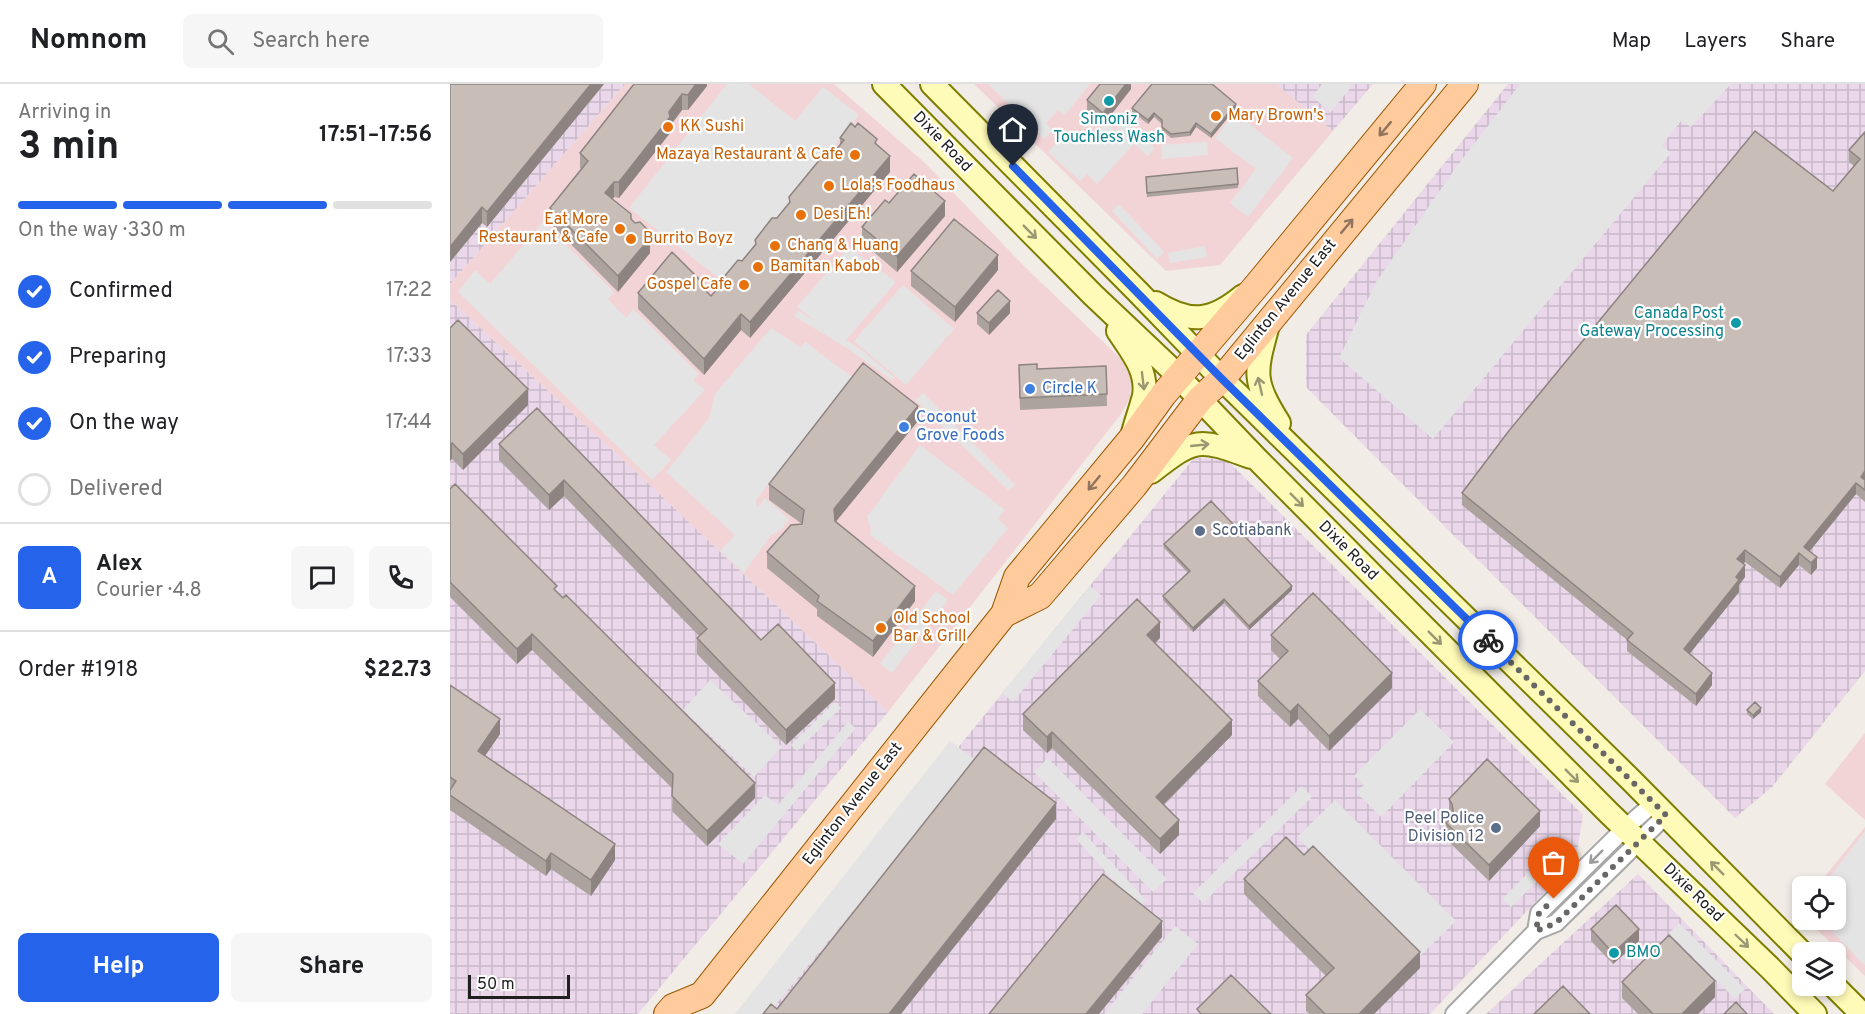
<!DOCTYPE html>
<meta charset="utf-8">
<style>
:root{--surface:#fff;--page:#f6f6f6;--text:#202124;--muted:#757577;--line:#e0e0e0;--accent:#2563eb}
body{margin:0;font-family:Overpass,sans-serif;background:var(--page);color:var(--text);height:100vh;display:flex;flex-direction:column;font-size:22px;white-space:nowrap}
*{box-sizing:border-box;margin:0}
p{font-size:20px;color:var(--muted)}
.icon{flex:none;width:33px;height:33px;fill:none;stroke:currentColor;stroke-width:2;stroke-linecap:round;stroke-linejoin:round}
.map{position:relative;flex:1;overflow:hidden}
.side{display:flex;flex-direction:column;background:var(--surface);width:450px}
.side>*{flex:none}
.controls{position:absolute;left:1342px;top:792px;display:grid;gap:12px}
.controls a{display:grid;place-items:center;width:54px;height:54px;border-radius:9px;background:var(--surface);box-shadow:0 3px 9px #0003;font-size:30px}
.scale{position:absolute;left:18px;bottom:15px;width:102px;box-sizing:border-box;padding-left:6px;border:3px solid #202020;border-top:0;font-size:16px;line-height:21px;white-space:nowrap;color:#202020;-webkit-text-stroke:4px #fff;paint-order:stroke}
.pin{position:absolute;display:grid;place-items:center;width:51px;height:51px;color:#fff;margin:-62px -26px;border-radius:50% 50% 50% 0;rotate:-45deg;box-shadow:0 0 6px #0007}
.pin .icon{rotate:45deg}
.courier{position:absolute;display:grid;place-items:center;width:60px;height:60px;margin:-30px;border:4px solid #2563eb;border-radius:50%;background:#fff;color:#222;box-shadow:0 2px 8px #0007}
.headline em{font-style:normal;font-weight:700}
.headline div{display:flex;flex-direction:column-reverse}
.headline{display:flex;align-items:center;justify-content:space-between;height:102px;padding:0 18px}
h1{font-size:39px;font-weight:700;line-height:45px}
.bar{display:grid;grid-template-columns:repeat(4,1fr);gap:9px 6px;align-content:center;height:72px;padding:0 18px}
.bar i{height:8px;border-radius:4px;background:var(--line)}
.bar .on{background:var(--accent)}
.bar p{grid-column:span 4}
.line{display:flex;align-items:center;gap:15px;padding:0 18px;border-top:2px solid var(--line)}
.line div{flex:1}
.round{display:grid;place-items:center;flex:none;width:63px;height:63px;border-radius:9px;background:var(--page)}
ol{padding:0 18px;list-style:none}
li{display:flex;align-items:center;gap:18px;height:66px}
li p{margin-inline-start:auto}
li .icon{padding:6px;border-radius:50%;background:var(--accent);color:#fff;stroke-width:4}
li:last-child{color:var(--muted)}
li i{width:33px;height:33px;border:3px solid var(--line);border-radius:50%}
.cta{display:flex;gap:12px;margin-top:auto;padding:12px 18px}
.cta a{flex:1;height:69px;border-radius:9px;background:var(--accent);color:#fff;font-size:24px;font-weight:700;line-height:69px;text-align:center}
.cta a+a{background:var(--page);color:var(--text)}
header{display:flex;align-items:center;gap:36px;box-sizing:border-box;height:84px;padding:0 30px;background:var(--surface);border-bottom:2px solid var(--line)}
header strong{font-size:28px}
nav{display:flex;gap:33px;margin-inline-start:auto;font-size:21px}
.search{width:420px;height:54px;background:var(--page);display:flex;align-items:center;gap:15px;box-sizing:border-box;padding:0 21px;border-radius:9px;color:var(--muted);font-size:22px}
main{display:flex;flex:1;min-height:0}
.map>svg:first-child{display:block}
</style>
<header>
<strong>Nomnom</strong>
<div class="search"><svg class="icon" aria-label="search" viewBox="0 0 24 24"><circle cx="10" cy="10" r="6"/><path d="M15 15l6 6"/></svg>Search here</div>
<nav><a>Map</a><a>Layers</a><a>Share</a></nav>
</header>
<main>
<section class="side">
<div class="headline"><div><h1>3 min</h1><p>Arriving in</p></div><em>17:51–17:56</em></div>
<div class="bar"><i class="on"></i><i class="on"></i><i class="on"></i><i></i><p>On the way · 330 m</p></div>
<ol>
<li><svg class="icon" aria-label="check" viewBox="0 0 24 24"><path d="M5 12l5 5 9-10"/></svg>Confirmed<p>17:22</p></li>
<li><svg class="icon" aria-label="check" viewBox="0 0 24 24"><path d="M5 12l5 5 9-10"/></svg>Preparing<p>17:33</p></li>
<li><svg class="icon" aria-label="check" viewBox="0 0 24 24"><path d="M5 12l5 5 9-10"/></svg>On the way<p>17:44</p></li>
<li><i></i>Delivered</li>
</ol>
<div class="line" style="height:108px"><b class="round" style="background:var(--accent);color:#fff">A</b><div><b>Alex</b><p>Courier · 4.8</p></div><a class="round"><svg class="icon" aria-label="chat" viewBox="0 0 24 24"><path d="M4 5h16v11H9l-5 4z"/></svg></a><a class="round"><svg class="icon" aria-label="phone" viewBox="0 0 24 24"><path d="M5 4h4l2 5-3 2q2 4 5 5l2-3 5 2v4C11 20 4 13 5 4z"/></svg></a></div>
<div class="line" style="height:78px"><div>Order #1918</div><b>$22.73</b></div>
<div class="cta"><a>Help</a><a>Share</a></div>
</section>
<div class="map">
<svg width="1415" height="930" viewBox="0 0 1415 930">
<defs>
<pattern id="industrial-grid" width="8" height="8" patternUnits="userSpaceOnUse" patternTransform="scale(1.5)"><rect width="8" height="8" fill="#ead7e9"/><path d="M0 4h8M4 0v8" fill="none" stroke="#c8b8c8"/></pattern>
</defs>
<rect width="100%" height="100%" fill="#f1ece5"/>
<path fill="#f3d4d6" d="M175,0H384L475,79L573,181L671,275L681,293L680,314L671,330L438,628L201,402L0,216V200Z
M524,0H826L883,47L770,181L716,187Z
M1415,649V736L1375,700Z
M1415,743V892L1357,836H1386V802H1367Z"/>
<path fill="url(#industrial-grid)" d="M0,0H175L0,200Z
M826,0H923L883,47Z
M1058,0H1415V587L1322,703L1285,734L856,303V251Z
M0,216L201,402L438,628L188,930H0Z
M744,374L776,375L1133,731L1126,775L980,930H291Z
M1188,790L1324,930H1036Z"/>
<path fill="#e4e4e4" d="M277,0H299L345,37L373,3L409,31L275,199L179,124Z
M538,0H640L615,31L608,26L596,39L603,46L594,55Z
M872,0H900L902,2L881,28L862,13Z
M1070,0H1281L1241,43L1231,37L1212,61L1221,69L983,355L889,274L926,198L1007,82Z
M781,33L790,40L794,36L843,74L798,133L780,119L806,85L765,54Z
M675,36L705,64L698,72L684,60L647,100L637,90L630,97L598,68L619,46L636,61L656,39L665,47Z
M757,58L758,71L712,75L711,61Z
M669,120L714,168L707,175L662,127Z
M93,138L164,208L158,215L176,234L183,225L249,290L243,296L255,306L204,361L221,376L202,396L8,208L25,186L40,200Z
M755,162L757,173L720,179L718,169Z
M399,163L446,198L396,256L413,267L445,294L442,296L397,264L344,232L348,227L366,237L347,223Z
M453,201L504,245L456,301L404,257Z
M321,244L351,264L355,258L406,296L329,396L323,393L306,416L307,424L315,414L339,435L332,445L321,451L294,489L270,467L285,451L216,388L259,334L265,310Z
M473,309L565,401L558,406L465,316Z
M470,361L555,426L548,435L558,444L503,511L420,451L421,444L417,433Z
M640,502L651,511L563,618L552,609Z
M486,507L498,516L442,589L430,580Z
M260,596L332,663L304,693L233,626Z
M385,618L391,624L347,667L341,661Z
M970,625L1004,658L931,733L906,708L914,701L904,692Z
M398,638L406,644L293,780L268,760L315,711L328,721Z
M500,657L527,677L318,930H285Z
M598,674L717,795L703,808L584,688Z
M852,702L862,713L753,819L743,809Z
M885,716L1006,837L968,874L847,753Z
M1415,747V880L1414,881L1371,836H1386V802H1373Z
M633,748L696,816L688,823L626,755Z
M1110,757L1119,766L1061,823L1052,815Z
M1229,839L1295,905L1285,915L1219,849Z
M725,842L748,860L692,930H654Z"/>
<g fill="none" stroke-linecap="round" stroke-linejoin="round">
<defs>
<path id="minor" d="M1086,847L1089,829L1175,744L1204,719
M1004,930L1086,847L1106,839L1216,731"/>
<path id="secondary" d="M434,0L643,211L718,282L806,374L1159,729L1321,885L1365,930
M482,0L688,208L772,295L1182,697L1353,870
M706,219C740,240 762,238 793,212
M818,241C805,289 802,296 829,339
M668,247C681,267 698,286 694,312C691,324 686,337 683,349
M701,388C746,353 748,354 801,373
M1384,902L1412,930"/>
<path id="primary" d="M554,530L590,512L684,402L750,315L772,295L1015,0
M217,930L223,923L252,911L554,530L567,493L682,354L713,311L808,200L973,0"/>
</defs>
<use href="#minor" stroke="#a7a7a7" stroke-width="20"/>
<use href="#secondary" stroke="#7d7d00" stroke-width="26"/>
<use href="#primary" stroke="#9b5800" stroke-width="28"/>
<use href="#minor" stroke="#fff" stroke-width="16"/>
<use href="#secondary" stroke="#fefab7" stroke-width="22"/>
<use href="#primary" stroke="#ffca9c" stroke-width="26"/>
</g>
<path fill="#ada39e" d="M0,0H154L37,143L32,139L0,178Z
M184,0H257V2L238,26H232L220,42V49L169,114L164,113L163,115L181,135L200,169L168,208L100,139V124L131,85L130,84V69Z
M681,0V5L653,41L637,28V16Z
M682,24H786L761,54L746,43L740,52L721,54L712,46V40L704,33L698,40L682,28Z
M1415,48V418L1406,410L1360,467L1367,484L1361,491L1349,481L1330,504L1295,478L1293,479L1295,493L1289,501V508L1239,570L1262,601L1246,622L1177,567V556L1012,421V409L1383,107L1404,82L1399,78V66Z
M390,54L427,61L440,88L300,254L291,246L254,291L188,225V209L253,204L261,212L269,203V199L292,177L305,161V156L327,134L339,119V113L390,61Z
M696,97L788,100V104L697,113Z
M439,119L495,132L447,188L412,158V143Z
M548,186L505,238L461,202V187Z
M527,229H560L539,251L527,240Z
M0,244L78,321L13,386L2,375Z
M569,281L587,285L656,282L657,322L570,326Z
M87,324L311,556L385,615L336,661L247,570V554L249,552L114,412L99,426L49,376V360Z
M468,337L386,437L465,517L423,573L367,532V525L317,484V468L352,440L319,416V400Z
M0,405L107,509L305,714L257,762L222,727L223,705L82,566L67,580L0,513Z
M714,460L842,506L799,546L774,519L743,548L713,516V512L738,489L714,464Z
M821,551L942,604L879,667L848,635L840,643L808,612V597L830,575L821,566Z
M710,554L705,559L782,651L714,721L729,751L710,770L602,664L597,669L573,646V630Z
M0,601L50,650L35,672L165,776L141,812L101,785L96,792L0,726Z
M1297,626L1311,628L1303,635L1297,630Z
M999,715L1090,742L1039,797L996,755V739L1001,734L999,731Z
M854,771L970,884L924,930H860L856,927V911L876,892L794,810V795Z
M1141,845L1189,857L1163,880L1141,857Z
M1172,898L1265,913L1248,930H1188L1172,914Z"/>
<path fill="#8d8481" d="M141,0H154L37,143V128Z
M246,0H257V2L238,26V11Z
M676,0H681V5L653,41V29Z
M232,10V26L220,42V49L169,114V98Z
M786,20V24L761,54V50Z
M704,29V33L698,40V36Z
M746,39V43L740,52V48Z
M440,72V88L300,254V238Z
M164,98V113L155,124V109Z
M495,117V132L447,188V172Z
M32,123V139L0,178V163Z
M200,154V169L168,208V192Z
M548,171V186L505,238V223Z
M560,217V229L539,251V239Z
M291,230V246L254,291V275Z
M78,305V321L13,386V370Z
M468,322V337L384,440V425Z
M2,359V375L0,377V362Z
M1415,387V399L1411,393Z
M114,396V412L99,426V411Z
M1406,399V410L1354,474V463Z
M1295,466V478L1287,486V475Z
M1349,469V481L1330,504V493Z
M1367,473V484L1361,491V479Z
M1295,481V493L1289,501V508L1234,577V565L1286,493Z
M465,502V517L423,573V557Z
M842,502V506L799,546V542Z
M774,515V519L743,548V544Z
M710,538V554L697,567V551Z
M82,550V566L67,580V565Z
M942,589V604L879,667V652Z
M1262,589V601L1246,622V610Z
M385,599V615L336,661V646Z
M848,620V635L840,643V628Z
M1311,624V628L1303,635V631Z
M50,635V650L28,682V667Z
M782,636V651L706,728V713Z
M602,648V664L597,669V653Z
M305,699V714L257,762V747Z
M606,719V735L451,930H439Z
M1090,727V742L1039,797V781Z
M729,736V751L710,770V755Z
M165,760V776L141,812V796Z
M101,769V785L96,792V777Z
M712,837V853L649,930H636Z
M1189,845V857L1163,880V869Z
M970,868V884L924,930H909Z
M1265,897V913L1248,930H1232Z"/>
<path fill="#c9bdb8" stroke="#8d8481" stroke-width="1.5" d="M0,0H141L37,128L32,123L0,163Z
M184,0H246L238,11L232,10L219,28L220,33L169,98H164L155,109L181,130V135L185,139L190,138L200,148V154L168,192L100,124L138,77L130,69Z
M650,0H676L653,29L637,16Z
M702,0H762L786,20L761,50L746,39L740,48L721,50L712,43V36L704,29L698,36L682,24Z
M401,39L405,43L408,39L427,55L425,59L440,72L300,238L291,230L254,275L188,209L222,168L253,199L252,203L261,212L270,202L269,199L288,176L292,177L306,160L305,156L322,134H327L340,118L339,113L376,68L386,66L394,56L390,54Z
M1305,47L1383,107L1410,75L1399,66L1415,48V387L1411,393L1415,396V406L1406,399L1354,463L1367,473L1361,479L1349,469L1330,493L1295,466L1287,475L1295,481L1286,493L1289,496L1234,565L1262,589L1246,610L1177,556L1183,549L1012,409L1058,348Z
M787,84L788,100L697,109L696,93Z
M464,90L495,117L447,172L412,143L435,116L439,119Z
M504,135L548,171L505,223L461,187Z
M548,206L560,217L539,239L527,229Z
M8,236L78,305L13,370L2,359L0,362V244Z
M413,279L468,322L384,425L385,437L465,502L423,557L367,517L369,512L317,468L341,441L352,440L354,426L319,400Z
M587,280V285L656,282L657,310L570,314L569,281Z
M87,324L311,556L328,540L385,599L336,646L247,554L257,545L114,396L99,411L49,360Z
M5,400L107,502L104,505L113,514L116,511L305,699L257,747L222,712L223,690L82,550L67,565L0,498V405Z
M761,417L842,502L799,542L774,515L743,544L713,512L740,487L714,460Z
M863,509L942,589L879,652L848,620L840,628L808,597L838,567L821,551Z
M687,515L710,538L697,551L782,636L706,713L729,736L710,755L602,648L597,653L573,630Z
M0,601L50,635L28,667L165,760L141,796L101,769L96,777L0,711V706L6,697L0,693Z
M1305,618L1311,624L1303,631L1297,626Z
M534,663L606,719L439,930H313L321,920L327,925Z
M1037,675L1090,727L1039,781L996,739L1004,731L1002,720L999,715Z
M836,753L854,771L863,762L970,868L909,930H875L856,911L884,884L794,795Z
M653,790L712,837L636,930H539Z
M1166,821L1189,845L1163,869L1141,845Z
M1219,851L1265,897L1232,930H1203L1172,898Z
M781,891L821,930H751L747,925Z
M1113,902L1140,930H1084Z
M1286,918L1297,930H1274Z"/>
<defs><path id="oneway-shaft" d="M-6 0H5M1.5-3L5.5 0L1.5 3" fill="none" stroke-width="1.6" stroke-linecap="round" stroke-linejoin="round" transform="scale(1.5)"/></defs>
<g stroke="#90755e">
<use href="#oneway-shaft" transform="translate(935 45) rotate(130)"/>
<use href="#oneway-shaft" transform="translate(897 142) rotate(-50)"/>
<use href="#oneway-shaft" transform="translate(644 399) rotate(129)"/>
</g>
<g stroke="#9a9873">
<use href="#oneway-shaft" transform="translate(580 148) rotate(45)"/>
<use href="#oneway-shaft" transform="translate(693 297) rotate(83)"/>
<use href="#oneway-shaft" transform="translate(810 302) rotate(-103)"/>
<use href="#oneway-shaft" transform="translate(750 361) rotate(-6)"/>
<use href="#oneway-shaft" transform="translate(847 416) rotate(45)"/>
<use href="#oneway-shaft" transform="translate(985 554) rotate(45)"/>
<use href="#oneway-shaft" transform="translate(1122 692) rotate(45)"/>
<use href="#oneway-shaft" transform="translate(1267 784) rotate(-135)"/>
<use href="#oneway-shaft" transform="translate(1292 857) rotate(44)"/>
</g>
<use stroke="#9b9b9b" href="#oneway-shaft" transform="translate(1146 773) rotate(135)"/>
<g fill="none" stroke-linecap="round" stroke-linejoin="round">
<path stroke="#696765" stroke-width="6" stroke-dasharray="0 10.8" d="M1038,556L1216,731L1106,839L1086,847L1089,829L1104,815"/>
<path stroke="#2563eb" stroke-width="8" d="M563,82L772,295L1038,556"/>
</g>
<g fill="#0f9aa8" stroke="#fff" stroke-width="2">
<circle cx="659" cy="17" r="6"/>
<circle cx="1286" cy="239" r="6"/>
<circle cx="1164" cy="869" r="6"/>
</g>
<g fill="#e8710a" stroke="#fff" stroke-width="2">
<circle cx="766" cy="32" r="6"/>
<circle cx="218" cy="43" r="6"/>
<circle cx="405" cy="71" r="6"/>
<circle cx="379" cy="102" r="6"/>
<circle cx="351" cy="131" r="6"/>
<circle cx="170" cy="145" r="6"/>
<circle cx="181" cy="155" r="6"/>
<circle cx="325" cy="162" r="6"/>
<circle cx="308" cy="183" r="6"/>
<circle cx="294" cy="201" r="6"/>
<circle cx="431" cy="544" r="6"/>
</g>
<g fill="#3f7fe0" stroke="#fff" stroke-width="2">
<circle cx="580" cy="305" r="6"/>
<circle cx="454" cy="343" r="6"/>
</g>
<g fill="#5c6f8a" stroke="#fff" stroke-width="2">
<circle cx="750" cy="447" r="6"/>
<circle cx="1046" cy="744" r="6"/>
</g>
<g text-anchor="middle" dominant-baseline="central" stroke-width="4.5" stroke-linejoin="round" paint-order="stroke">
<g font-size="16" fill="#c56008" stroke="#fff" text-anchor="start">
<text x="778" y="32">Mary Brown's</text>
<text x="230" y="43">KK Sushi</text>
<text x="393" y="71" text-anchor="end">Mazaya Restaurant &amp; Cafe</text>
<text x="391" y="102">Lola's Foodhaus</text>
<text x="363" y="131">Desi Eh!</text>
<text x="158" y="136" text-anchor="end">Eat More<tspan x="158" dy="18">Restaurant &amp; Cafe</tspan></text>
<text x="193" y="155">Burrito Boyz</text>
<text x="337" y="162">Chang &amp; Huang</text>
<text x="320" y="183">Bamitan Kabob</text>
<text x="282" y="201" text-anchor="end">Gospel Cafe</text>
<text x="443" y="535">Old School<tspan x="443" dy="18">Bar &amp; Grill</tspan></text>
</g>
<g font-size="16" fill="#0d838f" stroke="#fff">
<text x="659" y="36">Simoniz<tspan x="659" dy="18">Touchless Wash</tspan></text>
<text x="1274" y="230" text-anchor="end">Canada Post<tspan x="1274" dy="18">Gateway Processing</tspan></text>
<text x="1176" y="869" text-anchor="start">BMO</text>
</g>
<g font-size="16" fill="#202020" stroke="#fff">
<text transform="translate(492 58) rotate(46)">Dixie Road</text>
<text transform="translate(836 216) rotate(-51)">Eglinton Avenue East</text>
<text transform="translate(898 467) rotate(45)">Dixie Road</text>
<text transform="translate(403 720) rotate(-52)">Eglinton Avenue East</text>
<text transform="translate(1243 809) rotate(44)">Dixie Road</text>
</g>
<g font-size="16" fill="#366cbe" stroke="#fff" text-anchor="start">
<text x="592" y="305">Circle K</text>
<text x="466" y="334">Coconut<tspan x="466" dy="18">Grove Foods</tspan></text>
</g>
<g font-size="16" fill="#4e5e75" stroke="#fff" text-anchor="start">
<text x="762" y="447">Scotiabank</text>
<text x="1034" y="735" text-anchor="end">Peel Police<tspan x="1034" dy="18">Division 12</tspan></text>
</g>
</g>
</svg>
<div class="controls">
<a><svg class="icon" aria-label="locate" viewBox="0 0 24 24"><circle cx="12" cy="12" r="6"/><path d="M12 2v4M12 18v4M2 12h4M18 12h4"/></svg></a>
<a><svg class="icon" aria-label="layers" viewBox="0 0 24 24"><path d="M12 4l9 5-9 5-9-5zM3 14l9 5 9-5"/></svg></a>
</div>
<div class="scale">50 m</div>
<div class="pin" style="left:1104px;top:815px;background:#ea580c"><svg class="icon" aria-label="bag" viewBox="0 0 24 24"><path d="M5 8h14l-1 12H6zM9 8a3 3 0 0 1 6 0"/></svg></div>
<div class="pin" style="left:563px;top:82px;background:#1f2937"><svg class="icon" aria-label="home" viewBox="0 0 24 24"><path d="M3 11l9-7 9 7M6 9v11h12V9"/></svg></div>
<div class="courier" style="left:1038px;top:556px"><svg class="icon" aria-label="bike" viewBox="0 0 24 24"><circle cx="6" cy="16" r="4"/><circle cx="18" cy="16" r="4"/><path d="M6 16l4-8h5l3 8M10 8l3 8H6M13 5h3"/></svg></div>
</div>
</main>
